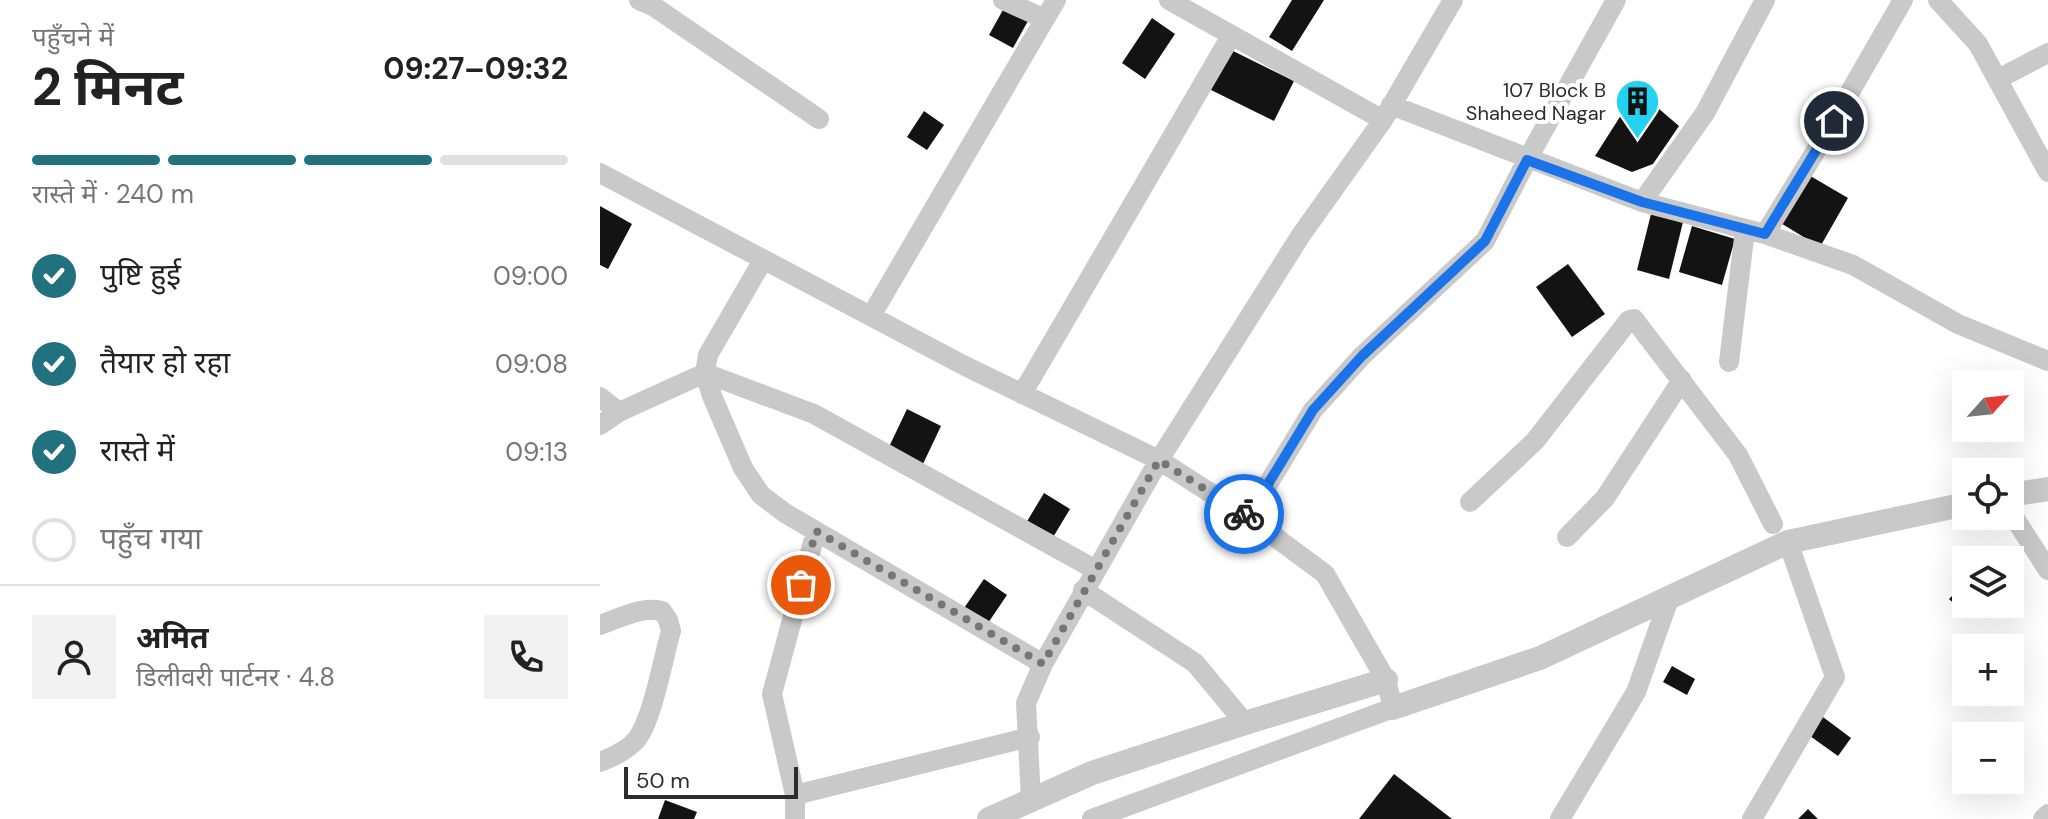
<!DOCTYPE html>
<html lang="hi">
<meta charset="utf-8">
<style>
:root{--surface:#fff;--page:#f2f2f2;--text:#222;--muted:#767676;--line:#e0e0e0;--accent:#22717e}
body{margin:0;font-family:"DM Sans","Noto Sans Devanagari",sans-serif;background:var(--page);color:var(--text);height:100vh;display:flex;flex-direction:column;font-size:30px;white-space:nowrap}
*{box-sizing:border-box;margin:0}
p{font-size:26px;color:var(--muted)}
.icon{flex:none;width:44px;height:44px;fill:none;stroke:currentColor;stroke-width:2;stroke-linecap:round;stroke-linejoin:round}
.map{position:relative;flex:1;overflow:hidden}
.drawer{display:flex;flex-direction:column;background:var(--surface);width:600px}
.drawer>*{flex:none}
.needle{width:52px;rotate:63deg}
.buttons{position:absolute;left:1352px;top:370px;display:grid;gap:16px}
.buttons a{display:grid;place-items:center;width:72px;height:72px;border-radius:0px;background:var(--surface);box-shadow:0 8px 32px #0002;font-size:40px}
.scale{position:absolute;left:24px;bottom:20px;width:174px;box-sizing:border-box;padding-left:8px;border:4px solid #2c2c2c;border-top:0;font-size:22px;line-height:28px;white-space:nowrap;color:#2c2c2c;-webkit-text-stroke:6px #fff;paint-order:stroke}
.pin{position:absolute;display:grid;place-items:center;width:68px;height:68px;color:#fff;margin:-34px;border:4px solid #fff;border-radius:50%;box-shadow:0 2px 8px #0007}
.courier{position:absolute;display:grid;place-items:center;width:80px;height:80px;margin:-40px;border:6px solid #1a73e8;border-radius:50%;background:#fff;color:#222;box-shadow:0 2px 10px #0007}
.summary em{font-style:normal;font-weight:700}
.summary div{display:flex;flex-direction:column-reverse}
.summary{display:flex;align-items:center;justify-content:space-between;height:136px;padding:0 32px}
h1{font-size:52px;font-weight:700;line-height:60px}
.bar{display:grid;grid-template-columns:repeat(4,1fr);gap:12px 8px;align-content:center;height:96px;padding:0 32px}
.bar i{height:10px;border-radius:6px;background:var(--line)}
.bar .selected{background:var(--accent)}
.bar p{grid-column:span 4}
.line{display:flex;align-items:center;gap:20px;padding:0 32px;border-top:2px solid var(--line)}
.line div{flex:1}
.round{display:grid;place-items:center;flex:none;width:84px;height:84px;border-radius:0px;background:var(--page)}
ol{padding:0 32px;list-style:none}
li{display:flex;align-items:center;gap:24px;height:88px}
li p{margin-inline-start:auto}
li .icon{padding:8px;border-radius:50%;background:var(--accent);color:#fff;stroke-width:4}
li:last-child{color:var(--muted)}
li i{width:44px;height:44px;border:4px solid var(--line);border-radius:50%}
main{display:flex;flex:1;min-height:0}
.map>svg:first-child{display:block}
</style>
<main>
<section class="drawer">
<div class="summary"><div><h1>2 मिनट</h1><p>पहुँचने में</p></div><em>09:27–09:32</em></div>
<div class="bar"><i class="selected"></i><i class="selected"></i><i class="selected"></i><i></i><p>रास्ते में · 240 m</p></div>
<ol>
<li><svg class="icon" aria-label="check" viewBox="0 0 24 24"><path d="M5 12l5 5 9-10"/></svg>पुष्टि हुई<p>09:00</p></li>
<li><svg class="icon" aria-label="check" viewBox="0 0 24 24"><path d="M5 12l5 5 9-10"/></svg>तैयार हो रहा<p>09:08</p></li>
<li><svg class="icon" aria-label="check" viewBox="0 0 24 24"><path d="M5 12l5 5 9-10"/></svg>रास्ते में<p>09:13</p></li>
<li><i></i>पहुँच गया</li>
</ol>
<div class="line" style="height:144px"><a class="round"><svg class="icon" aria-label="person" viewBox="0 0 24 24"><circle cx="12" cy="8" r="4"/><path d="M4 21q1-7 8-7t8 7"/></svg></a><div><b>अमित</b><p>डिलीवरी पार्टनर · 4.8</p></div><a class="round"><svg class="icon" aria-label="phone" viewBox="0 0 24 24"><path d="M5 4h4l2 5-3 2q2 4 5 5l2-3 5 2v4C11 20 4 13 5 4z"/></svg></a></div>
</section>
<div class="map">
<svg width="1448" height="819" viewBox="0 0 1448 819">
<rect width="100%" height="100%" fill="#fff"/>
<path fill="#131313" d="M692,0H724L692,51L669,37Z
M404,8L428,21L413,48L389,35Z
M552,18L575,34L545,79L522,63Z
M627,48L694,81L674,121L607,88Z
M1037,90L1079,126L1053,164L1032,172L995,156Z
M324,111L344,125L327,150L307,137Z
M1207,174L1248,198L1220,247L1179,222Z
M0,206L32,224L8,269L0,265Z
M1051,214L1083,222L1069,279L1037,270Z
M1092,226L1135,239L1122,285L1079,272Z
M968,264L1005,314L972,337L936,287Z
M307,409L341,426L322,466L288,449Z
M444,493L470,509L452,539L426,523Z
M384,579L407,595L386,626L362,611Z
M1366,582V604H1373L1364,613L1349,599Z
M1072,666L1095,679L1087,695L1063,682Z
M1223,717L1251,738L1238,756L1210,736Z
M794,774L852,819H759Z
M65,800L97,812L94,819H58Z
M1208,809L1218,819H1198Z"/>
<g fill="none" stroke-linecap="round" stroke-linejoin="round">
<path stroke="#c9c9c9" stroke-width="20" d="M39,0L53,6L219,119
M403,0L445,19
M569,0L783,120
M1338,0L1378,44L1448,172
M1398,79L1448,53
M791,105L1042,202L1165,234L1253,265L1358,324L1448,361
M0,173L365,366L559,460L648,517L725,574L786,680L793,708L492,819
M1042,202L1105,113L1165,0
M1165,234L1220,144L1303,0
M163,260L108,355L105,373L112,396L143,468L161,495L185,513L443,664
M271,316L456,0
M1129,362L1145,230
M422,394L631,36
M0,397L19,412
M0,425L19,412L105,373L214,414L496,570
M870,502L935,441L1029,320L1034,319L1138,455L1173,524
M1410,511L1448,570
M648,517L713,410L762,356L885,241L927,160L1016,0
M967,537L1005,498L1082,380
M483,590L595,663L645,723
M0,625C20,618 41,606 62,611L68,620L71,631C63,658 53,718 37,739C28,750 13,757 0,762
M195,795L430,737
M431,800L426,703L443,664L559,460L701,235L783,120L853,0
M195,819V795L172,694L216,531
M960,819L1036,692L1070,596
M1152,819L1235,677L1188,542
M1443,819L1448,814"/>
<path stroke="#c9c9c9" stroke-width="24" d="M1410,495L1448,489
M793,708L940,658L1188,542L1366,504
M389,819L492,773L645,723L786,680"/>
</g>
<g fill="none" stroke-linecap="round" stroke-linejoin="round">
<path stroke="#767676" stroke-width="8" stroke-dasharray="0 14.4" d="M201,585L216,531L443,664L559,460L644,514"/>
<path stroke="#1a73e8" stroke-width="10" d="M644,514L648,517L713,410L762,356L885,241L927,160L1042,202L1165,234L1234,121"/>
</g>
<defs>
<symbol id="building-pin" viewBox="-11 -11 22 30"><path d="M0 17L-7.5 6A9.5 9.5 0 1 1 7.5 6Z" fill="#23d2ee" stroke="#fff"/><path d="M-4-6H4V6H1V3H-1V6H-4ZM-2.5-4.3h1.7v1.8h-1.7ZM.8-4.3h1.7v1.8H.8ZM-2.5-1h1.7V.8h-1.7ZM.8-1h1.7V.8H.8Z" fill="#111"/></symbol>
</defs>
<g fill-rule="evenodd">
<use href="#building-pin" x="1012" y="76" width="51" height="69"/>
</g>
<g text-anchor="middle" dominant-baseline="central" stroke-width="8" stroke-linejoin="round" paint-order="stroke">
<g font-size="20" fill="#2c2c2c" stroke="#fff" text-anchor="end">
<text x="1006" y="90">107 Block B<tspan x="1006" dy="23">Shaheed Nagar</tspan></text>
</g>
</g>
</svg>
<div class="buttons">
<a><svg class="needle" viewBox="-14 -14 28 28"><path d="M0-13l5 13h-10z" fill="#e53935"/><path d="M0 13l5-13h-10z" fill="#767676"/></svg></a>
<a><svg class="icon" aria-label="locate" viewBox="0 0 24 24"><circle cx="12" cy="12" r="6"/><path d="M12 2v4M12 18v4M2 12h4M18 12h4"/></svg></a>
<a><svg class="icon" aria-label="layers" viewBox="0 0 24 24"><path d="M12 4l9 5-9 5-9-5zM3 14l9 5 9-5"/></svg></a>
<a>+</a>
<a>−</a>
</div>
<div class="scale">50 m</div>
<div class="pin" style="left:201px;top:585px;background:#ea580c"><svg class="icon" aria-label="bag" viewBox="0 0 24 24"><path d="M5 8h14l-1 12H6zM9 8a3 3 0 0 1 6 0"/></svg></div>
<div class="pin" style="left:1234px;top:121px;background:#1f2937"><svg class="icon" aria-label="home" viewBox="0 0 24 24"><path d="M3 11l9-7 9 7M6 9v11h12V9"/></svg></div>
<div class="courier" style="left:644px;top:514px"><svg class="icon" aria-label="bike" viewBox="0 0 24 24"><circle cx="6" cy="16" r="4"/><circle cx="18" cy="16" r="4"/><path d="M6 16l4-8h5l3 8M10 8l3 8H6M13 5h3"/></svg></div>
</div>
</main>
